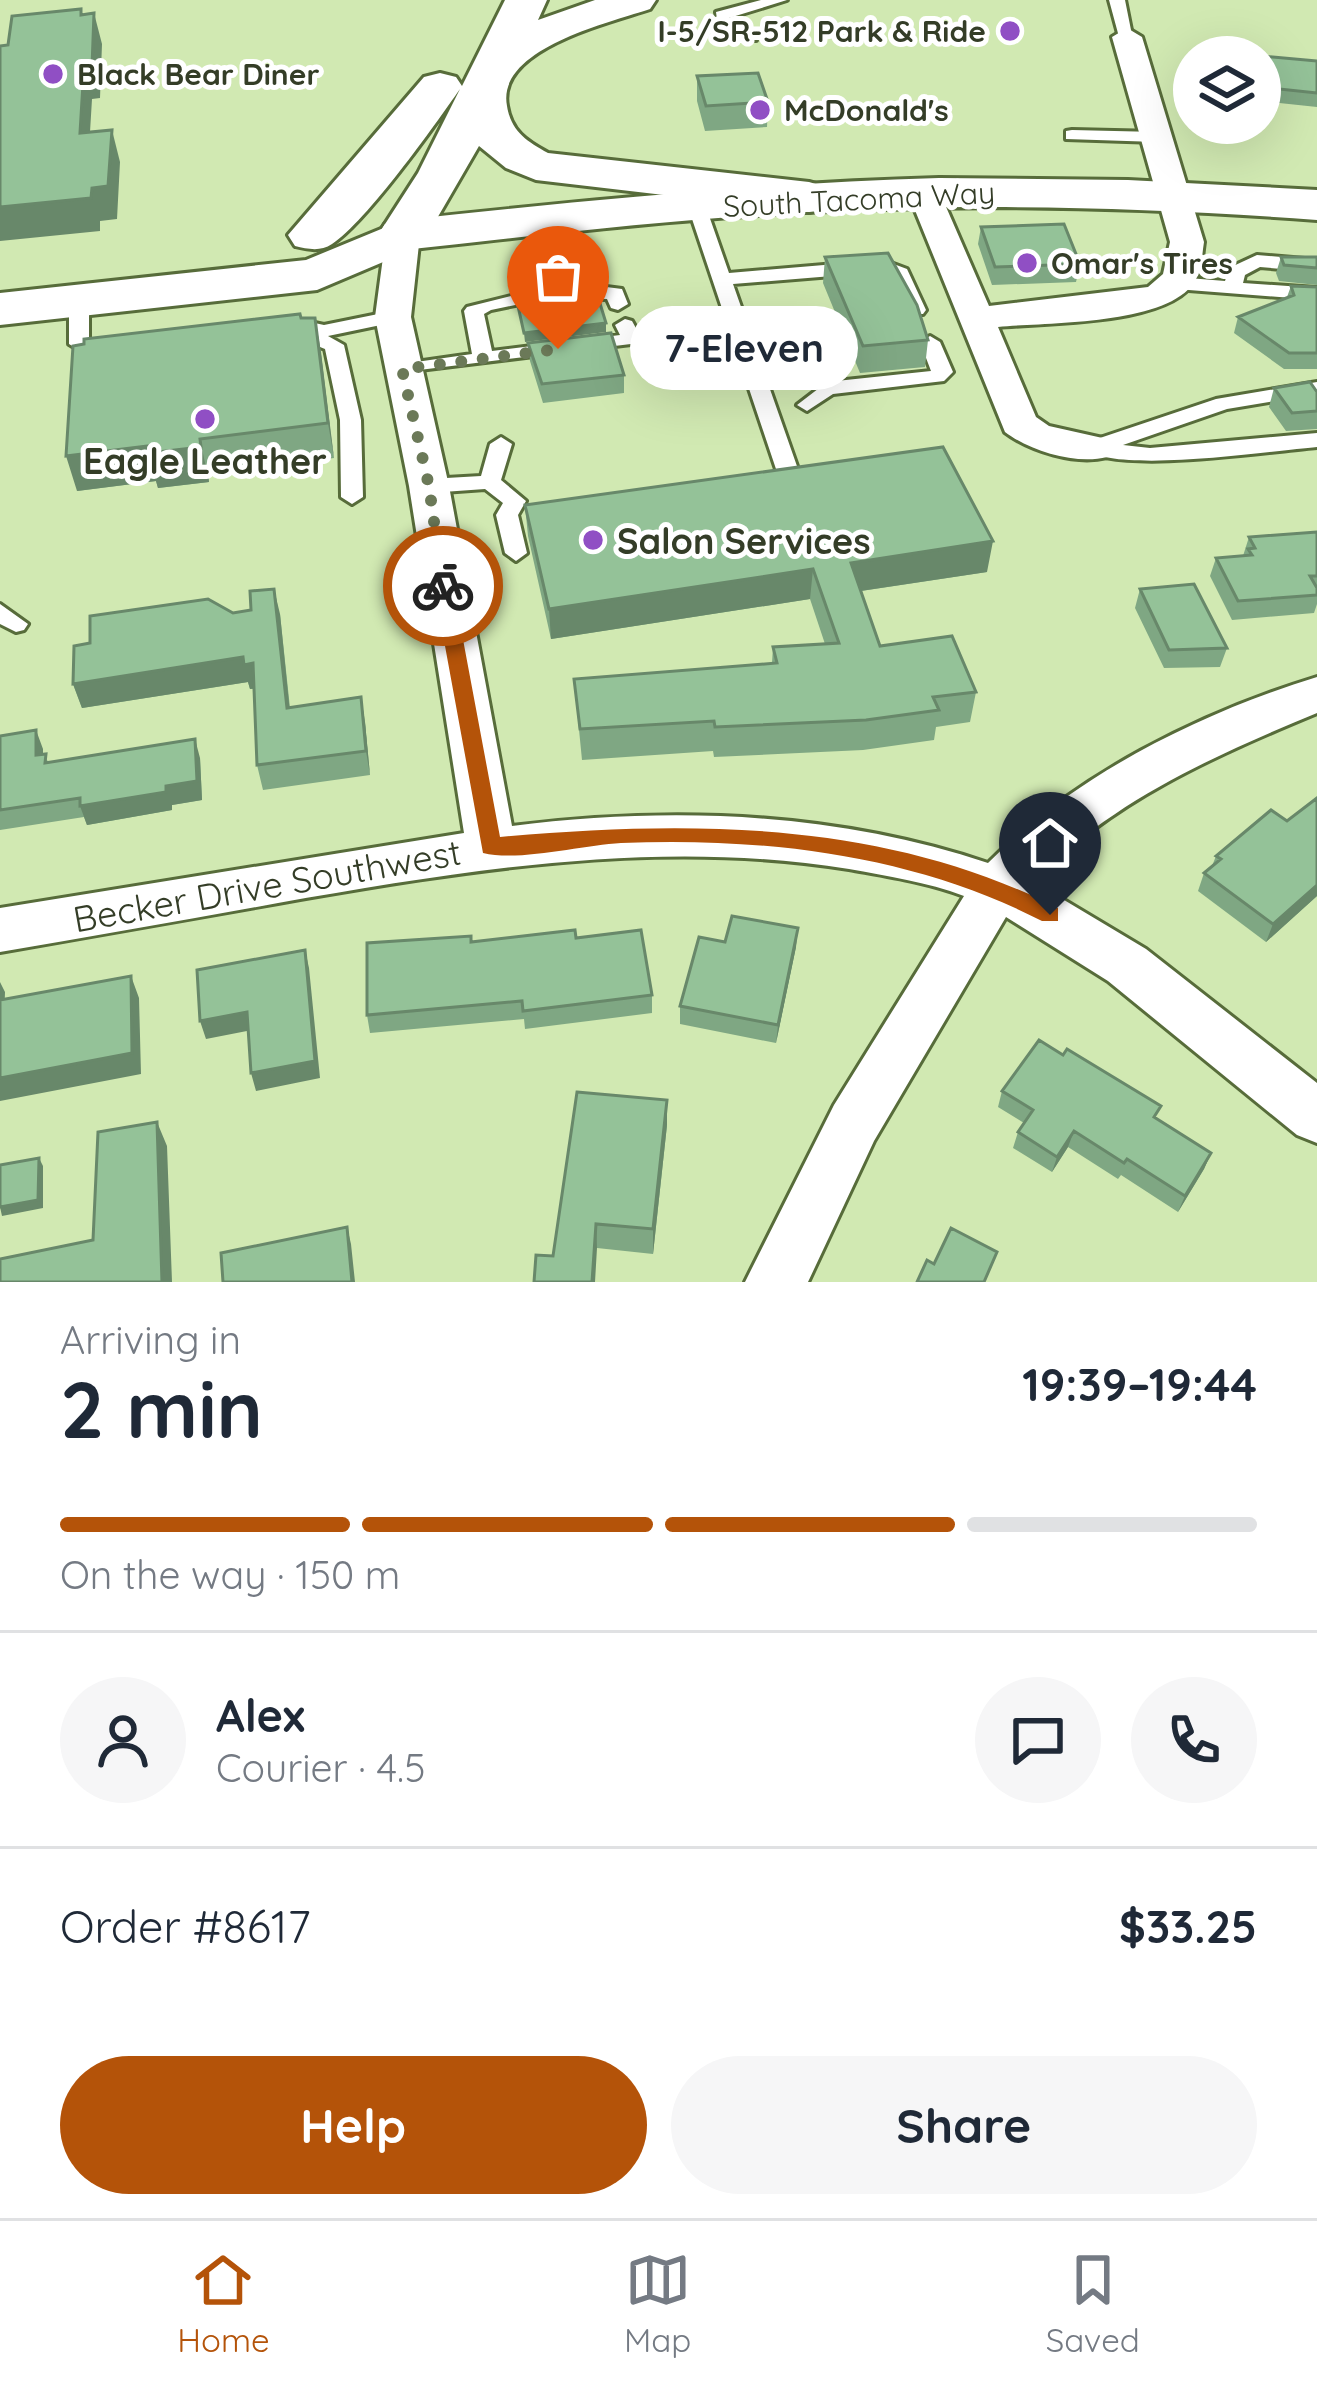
<!DOCTYPE html>
<meta charset="utf-8">
<style>
:root{--surface:#fff;--page:#f6f6f7;--text:#1f2937;--muted:#747a83;--line:#e0e1e3;--accent:#b45309}
body{margin:0;font-family:Quicksand,sans-serif;background:var(--page);color:var(--text);height:100vh;display:flex;flex-direction:column;font-size:45px;white-space:nowrap}
*{box-sizing:border-box;margin:0}
p{font-size:39px;color:var(--muted)}
.icon{flex:none;width:66px;height:66px;fill:none;stroke:currentColor;stroke-width:2;stroke-linecap:round;stroke-linejoin:round}
.map{position:relative;height:1282px;overflow:hidden}
.panel{display:flex;flex-direction:column;background:var(--surface);flex:1}
.panel>*{flex:none}
.controls{position:absolute;left:1173px;top:36px;display:grid;gap:24px}
.controls a{display:grid;place-items:center;width:108px;height:108px;border-radius:50%;background:var(--surface);box-shadow:0 12px 48px #0002;font-size:60px}
.pin{position:absolute;display:grid;place-items:center;width:102px;height:102px;color:#fff;margin:-123px -51px;border-radius:50% 50% 50% 0;rotate:-45deg;box-shadow:0 0 12px #0007}
.pin .icon{rotate:45deg}
.courier{position:absolute;display:grid;place-items:center;width:120px;height:120px;margin:-60px;border:9px solid #b45309;border-radius:50%;background:#fff;color:#222;box-shadow:0 3px 15px #0007}
.bubble{position:absolute;height:84px;border-radius:42px;background:var(--surface);box-shadow:0 12px 48px #0002;font-size:39px;font-weight:800;line-height:84px;text-align:center}
.overview em{font-style:normal;font-weight:800}
.overview div{display:flex;flex-direction:column-reverse}
.overview{display:flex;align-items:center;justify-content:space-between;height:204px;padding:0 60px}
h1{font-size:78px;font-weight:800;line-height:90px}
.bar{display:grid;grid-template-columns:repeat(4,1fr);gap:18px 12px;align-content:center;height:144px;padding:0 60px}
.bar i{height:15px;border-radius:9px;background:var(--line)}
.bar .on{background:var(--accent)}
.bar p{grid-column:span 4}
.line{display:flex;align-items:center;gap:30px;padding:0 60px;border-top:3px solid var(--line)}
.line div{flex:1}
.round{display:grid;place-items:center;flex:none;width:126px;height:126px;border-radius:63px;background:var(--page)}
.button{display:flex;gap:24px;margin-top:auto;padding:24px 60px}
.button a{flex:1;height:138px;border-radius:72px;background:var(--accent);color:#fff;font-size:48px;font-weight:800;line-height:138px;text-align:center}
.button a+a{background:var(--page);color:var(--text)}
.tab-bar{display:flex;justify-content:space-around;align-items:center;height:168px;border-top:3px solid var(--line);background:var(--surface);font-size:33px;color:var(--muted)}
.tab-bar a{display:grid;justify-items:center;gap:6px}
.tab-bar .on{color:var(--accent)}
.map>svg:first-child{display:block}
</style>
<div class="map">
<svg width="1317" height="1282" viewBox="0 0 1317 1282">
<rect width="100%" height="100%" fill="#d1e9b2"/>
<g fill="none" stroke-linecap="round" stroke-linejoin="round">
<defs>
<path id="lane" d="M761,0H787L729,18L731,28L756,34V40L719,34L716,12Z
M1109,0H1125L1133,40L1119,37Z
M1072,130L1157,132L1165,137L1157,142L1066,139V131Z
M697,202L706,207L729,273L883,260L907,269L926,310L923,314H909L892,276L881,272L733,284L798,469L795,474H779L776,469L688,207Z
M542,216L551,221L565,268L575,283L622,289L628,304L618,310L611,308L607,299L579,298L563,291L549,298L491,310L484,314L492,351L620,335L615,325L625,319L632,321L642,339L639,343L395,373V365L472,354L464,311L467,307L535,290L553,281L533,221Z
M1257,255L1317,260V272L1260,267L1245,275L1243,283L1317,288V300L1176,289L1166,283L1176,277L1225,281L1229,268Z
M79,294L89,300V344L79,350L69,344V300Z
M393,311L403,317L400,321L328,336L344,345L361,420L363,497L352,504L341,497L340,420L325,349L305,341L300,328L310,322L324,325Z
M930,336L940,342L953,372L944,381L833,394L807,411L797,405L827,382L931,371L920,342Z
M1317,382V394L1227,409L1123,445L1150,448L1317,433V447C1270,451 1115,475 1082,448L1085,443L1216,399Z
M501,437L512,444L501,480L526,501L518,515L527,553L516,561L505,553L496,515L503,503L485,489L429,493L418,486L429,479L481,476L490,444Z
M0,604L28,624L24,630L16,632L0,624Z"/>
<path id="street" d="M1127,28L1142,37L1204,242C1202,254 1202,269 1196,279C1172,326 1046,322 998,327L1036,417L1049,426L1107,439L1113,448L1107,457C1076,465 1030,451 1005,432L908,193L913,186H937L989,306L1148,287L1163,274L1170,242L1112,37Z
M403,225L415,228L420,235L411,317L449,486L512,826C671,806 836,812 988,863C1075,775 1200,713 1317,677V713C1216,755 1110,801 1034,882L1146,949L1317,1083V1143L1297,1135L1108,981L1006,917L874,1141L808,1282H745L834,1105L964,896C927,882 887,876 849,869C657,838 468,870 278,903C186,920 93,936 0,952V908L464,833L409,486L375,317L386,235L391,228Z"/>
<path id="secondary" d="M939,178L1128,180L1317,190V220C1131,206 945,202 759,215C640,223 521,237 403,250L385,246L378,235L385,224L403,220C582,201 759,183 939,178Z"/>
<path id="primary" d="M403,220L421,224L428,235L421,246L317,290L0,325V293L306,260Z"/>
<path id="highway" d="M505,0H547L538,20L595,0H656L650,9C608,23 496,49 507,106C511,131 526,141 548,153L809,182L826,187L834,197L826,207L809,212L536,180L506,168L479,146L421,246L403,250L385,246L378,235L418,173L460,89C435,125 366,222 332,244C320,252 308,249 295,246L288,235L424,77L440,73L456,77L462,86Z"/>
</defs>
<use href="#lane" stroke="#576c3a" stroke-width="6"/>
<use href="#street" stroke="#576c3a" stroke-width="6"/>
<use href="#secondary" stroke="#576c3a" stroke-width="6"/>
<use href="#primary" stroke="#576c3a" stroke-width="6"/>
<use href="#highway" stroke="#576c3a" stroke-width="6"/>
<use href="#lane" fill="#fff" fill-rule="evenodd"/>
<use href="#street" fill="#fff" fill-rule="evenodd"/>
<use href="#secondary" fill="#fff" fill-rule="evenodd"/>
<use href="#primary" fill="#fff" fill-rule="evenodd"/>
<use href="#highway" fill="#fff" fill-rule="evenodd"/>
</g>
<path fill="#7fa783" d="M1260,57L1317,61V107L1260,101Z
M697,76L768,102L767,127L705,131L697,101Z
M981,227L1080,264L1076,282L992,285L978,244Z
M825,257L928,340L925,367L860,373L823,283Z
M1281,257H1317V285L1279,281L1276,273Z
M1291,286L1317,287V369H1284L1234,333L1238,317L1287,297Z
M301,318H315L334,458L209,474V482L158,488L156,481L77,491Z
M528,343L624,375V393L543,403L530,361Z
M1274,388L1317,392V429L1286,431L1269,407Z
M525,505L987,572L861,591L880,646L976,692L970,722L936,727L934,740L863,750L714,757L713,751L582,760L574,679L772,663L773,647L825,644L810,599L551,639L528,536Z
M1317,532V604L1314,613L1232,620L1210,576L1216,558L1243,556L1249,537Z
M1140,589L1227,648L1220,667L1164,668L1135,608Z
M233,613L280,614L290,708L365,722L370,775L263,790L257,765L254,689H250L248,682L82,708L73,684Z
M0,736L43,749V754L49,763L200,758L202,800L172,805V810L87,825L84,817L0,830Z
M1216,856L1317,896L1266,942L1198,891L1204,873L1212,866Z
M576,938L652,995V1013L525,1029L524,1019L370,1033L367,1015L472,942Z
M725,942L796,947L776,1043L680,1024V1006Z
M1002,1091L1156,1118L1211,1153L1204,1169L1178,1212L1121,1175L1118,1179L1068,1147L1052,1172L1013,1148L1018,1132L1024,1123L998,1107Z
M667,1125L653,1254L597,1248L553,1256Z"/>
<path fill="#68886a" d="M94,13L102,44L100,98L92,99L88,165L80,133L84,67Z
M112,130L120,162L117,219L100,221V231L0,241V207L92,188Z
M315,318L321,352L334,458L328,423Z
M606,323V332L525,342L524,333Z
M200,439L209,482L158,488L156,481L77,491L66,456Z
M993,541L987,572L847,593L851,563Z
M813,569L810,599L551,639L549,609Z
M274,589L280,614L292,733L287,708Z
M243,657L253,663L259,688L250,689L248,682L82,708L73,684Z
M361,697L365,722L370,775L366,751Z
M36,730L43,749V774L36,755Z
M195,739L200,758L202,800L172,805V810L87,825L80,806L166,786Z
M1317,885V896L1266,942L1273,924Z
M798,928L796,947L776,1043L778,1025Z
M305,950L309,968L320,1078L256,1091L251,1073Z
M131,976L139,998L141,1074L0,1101V1078Z
M0,982L5,992L4,1022L0,1015Z
M247,1012L252,1030L206,1039L200,1021Z
M667,1100V1125L653,1254V1229Z
M157,1122L167,1146L172,1282H162Z
M1074,1131L1068,1147L1052,1172L1057,1157Z
M1211,1153L1204,1169L1178,1212L1185,1196Z
M39,1158L43,1166V1208L2,1216L0,1207Z
M596,1224L597,1248L595,1282H592Z
M347,1227L351,1244L355,1282H352Z"/>
<path fill="#94c298" stroke="#68886a" stroke-width="3" d="M81,9V15L94,13L92,67H84L80,133L112,130L108,186L92,188L91,198L0,207V46L8,45L12,16Z
M1250,55L1317,61V93L1260,87V57H1250Z
M758,73L768,102L706,106L697,76Z
M1064,224L1080,264L995,267L981,227Z
M888,253L917,305L928,340L863,346L825,257Z
M1281,257H1317V268L1284,265Z
M1291,286L1317,287V353H1289L1238,317L1294,295Z
M598,297L606,323L524,333L518,306Z
M300,314L301,318H315L328,423L200,439L201,447L149,453L148,446L66,456L73,346L84,344V339Z
M611,333L624,375L542,384L528,343Z
M1310,382L1317,392V411L1292,413L1274,388Z
M943,447L993,541L851,563L880,646L952,636L976,692L933,697L939,710L866,720L715,727L714,721L580,729L574,679L777,663L773,647L839,643L813,569L549,609L525,505Z
M1317,532V576H1310L1317,588V595L1238,601L1216,558L1252,555L1248,549L1255,548L1249,537Z
M1194,584L1227,648L1169,650L1140,589Z
M274,589L287,708L361,697L366,751L257,765L253,663L244,665L243,657L73,684L74,646L90,643V616L208,599L233,613L251,610L250,591Z
M36,730V755L46,754L45,763L195,739L197,781L166,786V792L80,806V798L0,810V736Z
M1317,798V885L1273,924L1204,873L1221,859L1216,856L1271,810L1287,821Z
M732,916L798,928L778,1025L680,1006L699,937L725,942Z
M575,930L576,938L641,930L652,995L523,1011L522,1001L367,1015V943L471,936V942Z
M305,950L315,1061L251,1073L247,1012L200,1021L197,970Z
M131,976L132,1053L0,1078V1000Z
M1039,1040L1063,1055L1067,1049L1161,1106L1154,1117L1211,1153L1185,1196L1127,1159L1124,1163L1074,1131L1057,1157L1018,1132L1033,1110L1002,1091Z
M577,1092L667,1100L653,1229L596,1224L592,1282H534L536,1255L553,1256Z
M157,1122L162,1282H0V1259L93,1240L98,1132Z
M39,1158L38,1200L0,1207V1165Z
M347,1227L352,1282H223L221,1253Z
M951,1228L997,1252L984,1282H917L927,1260L934,1264Z"/>
<path fill="#b45309" d="M443,580L453,586L500,837C690,820 884,820 1058,908V921H1042C914,855 764,837 621,843C582,845 519,862 483,853L434,586Z"/>
<g fill="none" stroke-linecap="round" stroke-linejoin="round">
<path stroke="#6b7958" stroke-width="12" stroke-dasharray="0 21.6" d="M443,586L429,486L402,369L558,349"/>
</g>
<g fill="#904fc4" stroke="#fff" stroke-width="4.5">
<circle cx="1010" cy="31" r="12"/>
<circle cx="53" cy="74" r="12"/>
<circle cx="760" cy="110" r="12"/>
<circle cx="1027" cy="263" r="12"/>
<circle cx="205" cy="419" r="12"/>
<circle cx="593" cy="540" r="12"/>
</g>
<g text-anchor="middle" dominant-baseline="central" stroke-width="10" stroke-linejoin="round" paint-order="stroke">
<g font-size="30" font-weight="bold" fill="#343d27" stroke="#fff" text-anchor="start">
<text x="986" y="31" text-anchor="end">I-5/SR-512 Park &amp; Ride</text>
<text x="77" y="74">Black Bear Diner</text>
<text x="784" y="110">McDonald's</text>
<text x="1051" y="263">Omar's Tires</text>
</g>
<g font-size="30" fill="#343d27" stroke="#fff">
<text transform="translate(859 199) rotate(-3)">South Tacoma Way</text>
</g>
<g font-size="36" font-weight="bold" fill="#343d27" stroke="#fff">
<text x="205" y="460">Eagle Leather</text>
<text x="617" y="540" text-anchor="start">Salon Services</text>
</g>
<g font-size="36" fill="#343d27" stroke="#fff">
<text transform="translate(267 885) rotate(-10)">Becker Drive Southwest</text>
</g>
</g>
</svg>
<div class="controls">
<a><svg class="icon" aria-label="layers" viewBox="0 0 24 24"><path d="M12 4l9 5-9 5-9-5zM3 14l9 5 9-5"/></svg></a>
</div>
<div class="pin" style="left:558px;top:349px;background:#ea580c"><svg class="icon" aria-label="bag" viewBox="0 0 24 24"><path d="M5 8h14l-1 12H6zM9 8a3 3 0 0 1 6 0"/></svg></div>
<div class="pin" style="left:1050px;top:915px;background:#1f2937"><svg class="icon" aria-label="home" viewBox="0 0 24 24"><path d="M3 11l9-7 9 7M6 9v11h12V9"/></svg></div>
<div class="courier" style="left:443px;top:586px"><svg class="icon" aria-label="bike" viewBox="0 0 24 24"><circle cx="6" cy="16" r="4"/><circle cx="18" cy="16" r="4"/><path d="M6 16l4-8h5l3 8M10 8l3 8H6M13 5h3"/></svg></div>
<div class="bubble" style="left:630px;top:306px;width:228px">7-Eleven</div>
</div>
<section class="panel">
<div class="overview"><div><h1>2 min</h1><p>Arriving in</p></div><em>19:39–19:44</em></div>
<div class="bar"><i class="on"></i><i class="on"></i><i class="on"></i><i></i><p>On the way · 150 m</p></div>
<div class="line" style="height:216px"><a class="round"><svg class="icon" aria-label="person" viewBox="0 0 24 24"><circle cx="12" cy="8" r="4"/><path d="M4 21q1-7 8-7t8 7"/></svg></a><div><b>Alex</b><p>Courier · 4.5</p></div><a class="round"><svg class="icon" aria-label="chat" viewBox="0 0 24 24"><path d="M4 5h16v11H9l-5 4z"/></svg></a><a class="round"><svg class="icon" aria-label="phone" viewBox="0 0 24 24"><path d="M5 4h4l2 5-3 2q2 4 5 5l2-3 5 2v4C11 20 4 13 5 4z"/></svg></a></div>
<div class="line" style="height:156px"><div>Order #8617</div><b>$33.25</b></div>
<div class="button"><a>Help</a><a>Share</a></div>
</section>
<nav class="tab-bar">
<a class="on"><svg class="icon" aria-label="home" viewBox="0 0 24 24"><path d="M3 11l9-7 9 7M6 9v11h12V9"/></svg>Home</a>
<a><svg class="icon" aria-label="map" viewBox="0 0 24 24"><path d="M3 6l6-2 6 2 6-2v14l-6 2-6-2-6 2zM9 4v14M15 6v14"/></svg>Map</a>
<a><svg class="icon" aria-label="saved" viewBox="0 0 24 24"><path d="M7 4h10v16l-5-4-5 4z"/></svg>Saved</a>
</nav>
